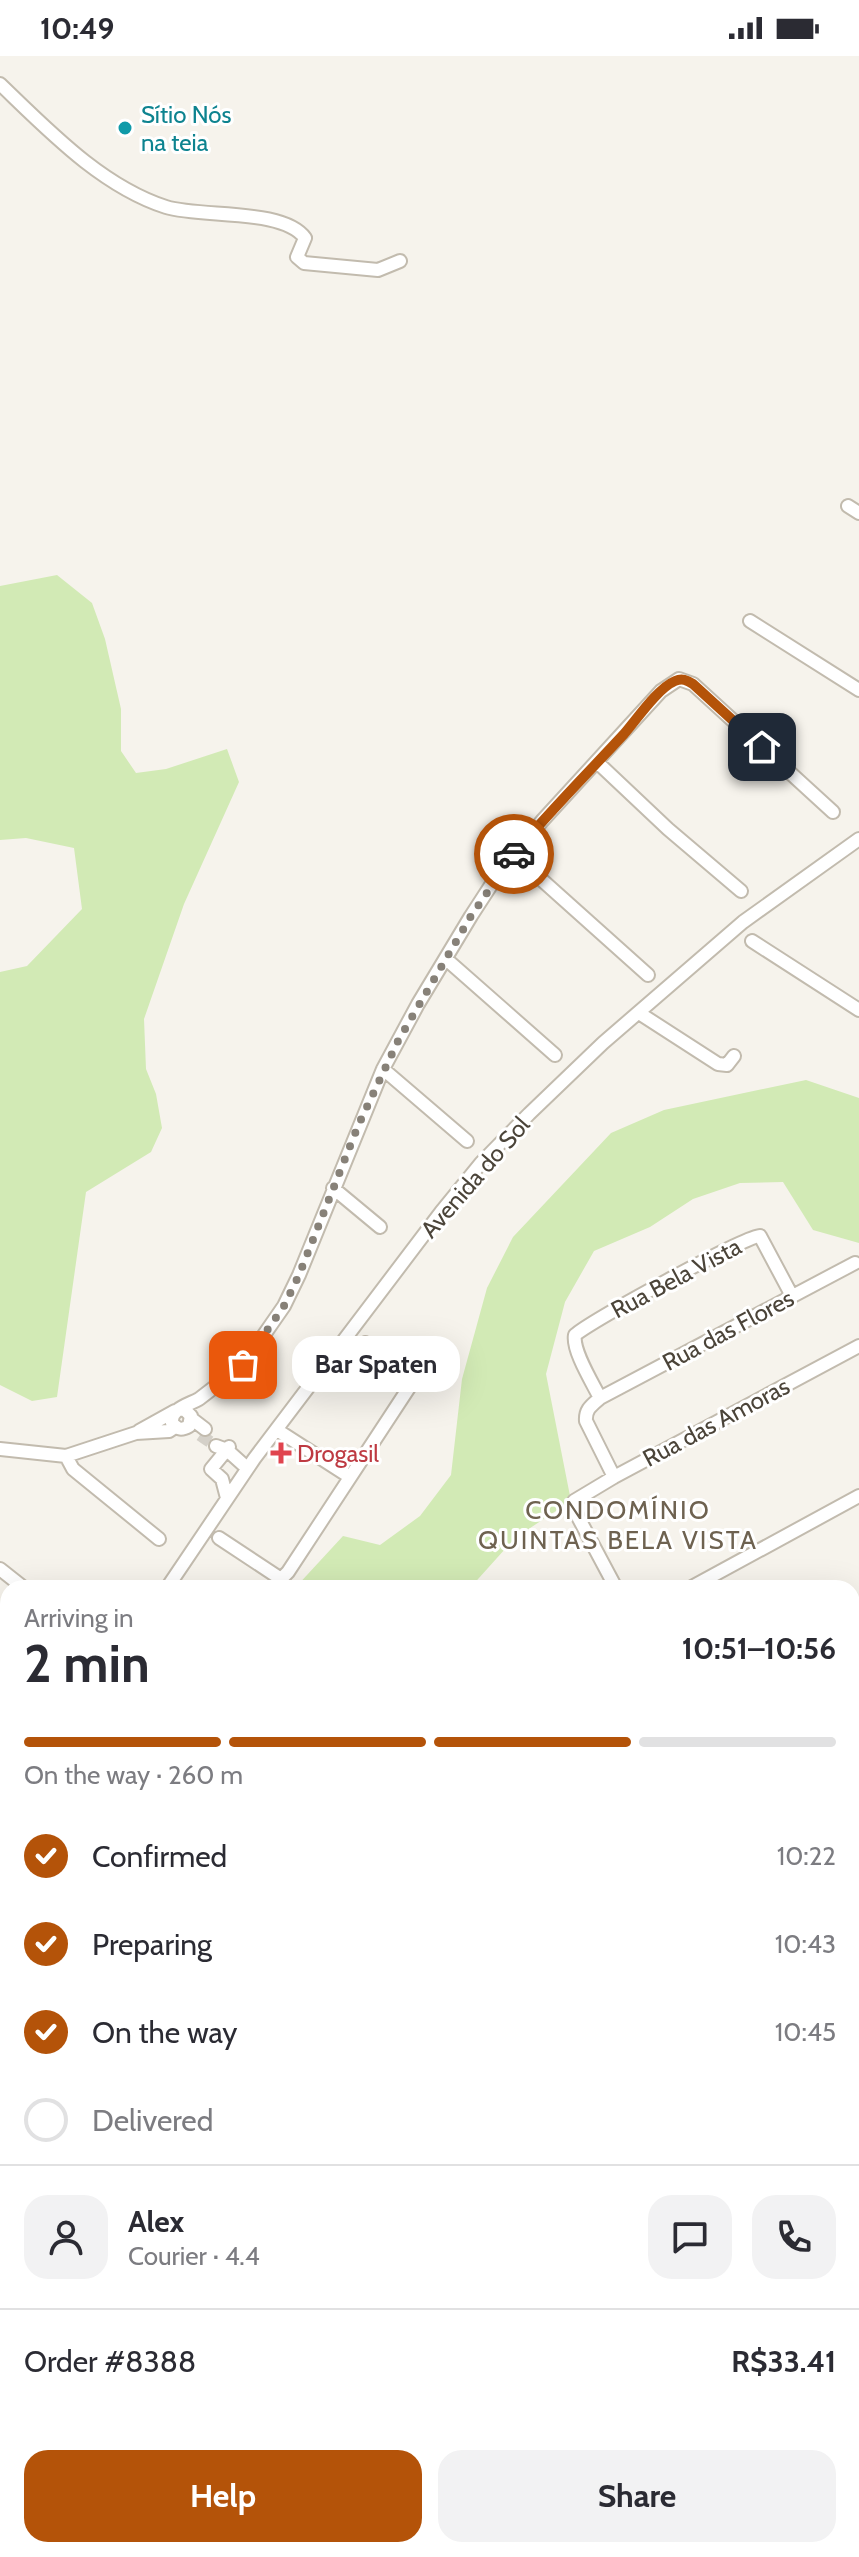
<!DOCTYPE html>
<meta charset="utf-8">
<style>
:root{--surface:#fff;--page:#f2f2f3;--text:#2b2b33;--muted:#7c7c81;--line:#e1e1e2;--accent:#b45309}
body{margin:0;font-family:Cabin,sans-serif;background:var(--page);color:var(--text);height:100vh;display:flex;flex-direction:column;font-size:30px;white-space:nowrap}
*{box-sizing:border-box;margin:0}
p{font-size:26px;color:var(--muted)}
.icon{flex:none;width:44px;height:44px;fill:none;stroke:currentColor;stroke-width:2;stroke-linecap:round;stroke-linejoin:round}
.map{position:relative;flex:1;overflow:hidden}
.panel{position:absolute;left:0px;top:1524px;width:860px;height:978px;display:flex;flex-direction:column;background:var(--surface);border-radius:24px 24px 0 0;box-shadow:0 8px 32px #0002}
.panel>*{flex:none}
.pin{position:absolute;display:grid;place-items:center;width:68px;height:68px;color:#fff;margin:-34px;border-radius:16px;box-shadow:0 4px 12px #0006}
.courier{position:absolute;display:grid;place-items:center;width:80px;height:80px;margin:-40px;border:6px solid #b45309;border-radius:50%;background:#fff;color:#222;box-shadow:0 2px 10px #0007}
.bubble{position:absolute;height:56px;border-radius:24px;background:var(--surface);box-shadow:0 8px 32px #0002;font-size:26px;font-weight:700;line-height:56px;text-align:center}
.headline em{font-style:normal;font-weight:700}
.headline div{display:flex;flex-direction:column-reverse}
.headline{display:flex;align-items:center;justify-content:space-between;height:136px;padding:0 24px}
h1{font-size:52px;font-weight:700;line-height:60px}
.bar{display:grid;grid-template-columns:repeat(4,1fr);gap:12px 8px;align-content:center;height:96px;padding:0 24px}
.bar i{height:10px;border-radius:6px;background:var(--line)}
.bar .active{background:var(--accent)}
.bar p{grid-column:span 4}
.line{display:flex;align-items:center;gap:20px;padding:0 24px;border-top:2px solid var(--line)}
.line div{flex:1}
.round{display:grid;place-items:center;flex:none;width:84px;height:84px;border-radius:24px;background:var(--page)}
ol{padding:0 24px;list-style:none}
li{display:flex;align-items:center;gap:24px;height:88px}
li p{margin-inline-start:auto}
li .icon{padding:8px;border-radius:50%;background:var(--accent);color:#fff;stroke-width:4}
li:last-child{color:var(--muted)}
li i{width:44px;height:44px;border:4px solid var(--line);border-radius:50%}
.button{display:flex;gap:16px;margin-top:auto;padding:16px 24px}
.button a{flex:1;height:92px;border-radius:24px;background:var(--accent);color:#fff;font-size:32px;font-weight:700;line-height:92px;text-align:center}
.button a+a{background:var(--page);color:var(--text)}
.status{display:flex;justify-content:space-between;align-items:center;height:56px;padding:0 40px;background:var(--surface);direction:ltr}
.status svg{height:22px;fill:currentColor}
.map>svg:first-child{display:block}
</style>
<div class="status"><b>10:49</b><svg viewBox="0 0 49 12"><path d="M0 12V9h3v3zM5 12V6h3v6zM10 12V3h3v9zM15 12V0h3v12zM26 1h20v11H26zM47 4h2v5h-2z"/></svg></div>
<div class="map">
<svg width="859" height="2501" viewBox="0 0 859 2501">
<rect width="100%" height="100%" fill="#f6f3ec"/>
<path fill="#d2eab5" d="M57,519L92,547L105,583L121,653V695L136,717L166,713L227,693L239,726L184,848L144,963L146,1013L156,1038L162,1072L151,1096L86,1136L57,1341L32,1345L0,1329V916L27,910L82,853L74,792L26,782L0,784V530Z
M806,1024L859,1042V1187L813,1174L783,1126L740,1127L693,1143L650,1171L594,1195L565,1246L546,1318L571,1445L515,1482L470,1532H295L343,1480L380,1489L420,1460L451,1419L462,1323L487,1232L513,1181L611,1077L664,1054Z
M0,1765L8,1778V1866L0,1883Z
M859,1792V2423H852V1797Z"/>
<g fill="none" stroke-linecap="round" stroke-linejoin="round">
<path stroke="#a9d4f2" stroke-width="3" d="M852,1841L859,1824
M852,1912L859,1915"/>
<path stroke="#d4d0c8" stroke-width="12" stroke-dasharray="12 6" stroke-linecap="butt" d="M200,1379L216,1390"/>
<defs>
<path id="minor" d="M0,28C48,74 101,130 166,151C202,162 283,152 305,182L297,201L304,207L378,214L400,205
M848,450L859,457
M750,565L859,634
M598,707L668,773L741,835
M514,799L648,919
M752,885L859,954
M446,903L555,999
M639,957L718,1008L727,1009L734,1000
M383,1013L467,1085
M333,1132L380,1171
M600,1342C592,1326 572,1294 575,1279C591,1265 745,1180 760,1180L792,1240
M178,1354L184,1353L191,1360L189,1370C182,1374 178,1374 172,1367C170,1353 188,1349 199,1343L243,1309L284,1250L299,1219L383,1013L418,948L471,860L495,823L542,765L661,635L679,623L693,628L833,756
M192,1363L205,1373
M277,1374L350,1421
M139,1375L175,1355
M216,1390L227,1394L247,1412
M0,1393L66,1400L136,1377L169,1375L175,1371
M66,1400L73,1413L159,1483
M614,1421L586,1365C585,1353 592,1349 600,1342L855,1207
M227,1442L222,1423L211,1413L229,1391
M219,1482L278,1521L282,1522L288,1516L412,1327C412,1308 380,1297 365,1287
M0,1513L24,1532
M167,1532L254,1403L441,1156L481,1107L529,1058L603,987L743,866L859,783
M616,1532L577,1459L573,1450L574,1445L614,1421L859,1290
M690,1532L859,1440
M0,1671L8,1677
M0,1930L8,1912
M0,2091L8,2095
M0,2364L8,2378
M0,2395L8,2390
M74,2494L78,2501
M219,2497L222,2501"/>
</defs>
<use href="#minor" stroke="#c2bbae" stroke-width="16"/>
<use href="#minor" stroke="#fff" stroke-width="12"/>
</g>
<g fill="none" stroke-linecap="round" stroke-linejoin="round">
<path stroke="#878178" stroke-width="8" stroke-dasharray="0 14.4" d="M243,1309L284,1250L299,1219L358,1070L398,985L471,860L514,798"/>
<path stroke="#b45309" stroke-width="10" d="M514,798C549,756 587,718 624,678C637,663 658,632 675,625C682,622 687,624 693,628L762,691"/>
</g>
<circle fill="#0f9aa8" stroke="#fff" stroke-width="3" cx="125" cy="72" r="8"/>
<path fill="#e0444e" stroke="#fff" stroke-width="3" d="M277 1385h8v8h8v8h-8v8h-8v-8h-8v-8h8z"/>
<g text-anchor="middle" dominant-baseline="central" stroke-width="6" stroke-linejoin="round" paint-order="stroke">
<g font-size="24" fill="#0d838f" stroke="#fff" text-anchor="start">
<text x="141" y="58">Sítio Nós<tspan x="141" dy="28">na teia</tspan></text>
</g>
<g font-size="24" fill="#4b4439" stroke="#fff">
<text transform="translate(475 1121) rotate(-49)">Avenida do Sol</text>
<text transform="translate(676 1222) rotate(-28)">Rua Bela Vista</text>
<text transform="translate(728 1274) rotate(-28)">Rua das Flores</text>
<text transform="translate(716 1366) rotate(-28)">Rua das Amoras</text>
</g>
<g font-size="24" fill="#be3a42" stroke="#fff" text-anchor="start">
<text x="297" y="1397">Drogasil</text>
</g>
<g font-size="26" letter-spacing="2" fill="#6e6250" stroke="#fff">
<text x="618" y="1454">CONDOMÍNIO<tspan x="618" dy="30">QUINTAS BELA VISTA</tspan></text>
</g>
</g>
</svg>
<div class="pin" style="left:243px;top:1309px;background:#ea580c"><svg class="icon" aria-label="bag" viewBox="0 0 24 24"><path d="M5 8h14l-1 12H6zM9 8a3 3 0 0 1 6 0"/></svg></div>
<div class="pin" style="left:762px;top:691px;background:#1f2937"><svg class="icon" aria-label="home" viewBox="0 0 24 24"><path d="M3 11l9-7 9 7M6 9v11h12V9"/></svg></div>
<div class="courier" style="left:514px;top:798px"><svg class="icon" aria-label="car" viewBox="0 0 24 24"><path d="M5 17H2v-5l4-1 3-4h7l3 4 3 1v5h-3M9 17h6M6 11h13"/><circle cx="7" cy="17" r="2"/><circle cx="17" cy="17" r="2"/></svg></div>
<div class="bubble" style="left:292px;top:1280px;width:168px">Bar Spaten</div>
<section class="panel">
<div class="headline"><div><h1>2 min</h1><p>Arriving in</p></div><em>10:51–10:56</em></div>
<div class="bar"><i class="active"></i><i class="active"></i><i class="active"></i><i></i><p>On the way · 260 m</p></div>
<ol>
<li><svg class="icon" aria-label="check" viewBox="0 0 24 24"><path d="M5 12l5 5 9-10"/></svg>Confirmed<p>10:22</p></li>
<li><svg class="icon" aria-label="check" viewBox="0 0 24 24"><path d="M5 12l5 5 9-10"/></svg>Preparing<p>10:43</p></li>
<li><svg class="icon" aria-label="check" viewBox="0 0 24 24"><path d="M5 12l5 5 9-10"/></svg>On the way<p>10:45</p></li>
<li><i></i>Delivered</li>
</ol>
<div class="line" style="height:144px"><a class="round"><svg class="icon" aria-label="person" viewBox="0 0 24 24"><circle cx="12" cy="8" r="4"/><path d="M4 21q1-7 8-7t8 7"/></svg></a><div><b>Alex</b><p>Courier · 4.4</p></div><a class="round"><svg class="icon" aria-label="chat" viewBox="0 0 24 24"><path d="M4 5h16v11H9l-5 4z"/></svg></a><a class="round"><svg class="icon" aria-label="phone" viewBox="0 0 24 24"><path d="M5 4h4l2 5-3 2q2 4 5 5l2-3 5 2v4C11 20 4 13 5 4z"/></svg></a></div>
<div class="line" style="height:104px"><div>Order #8388</div><b>R$33.41</b></div>
<div class="button"><a>Help</a><a>Share</a></div>
</section>
</div>
